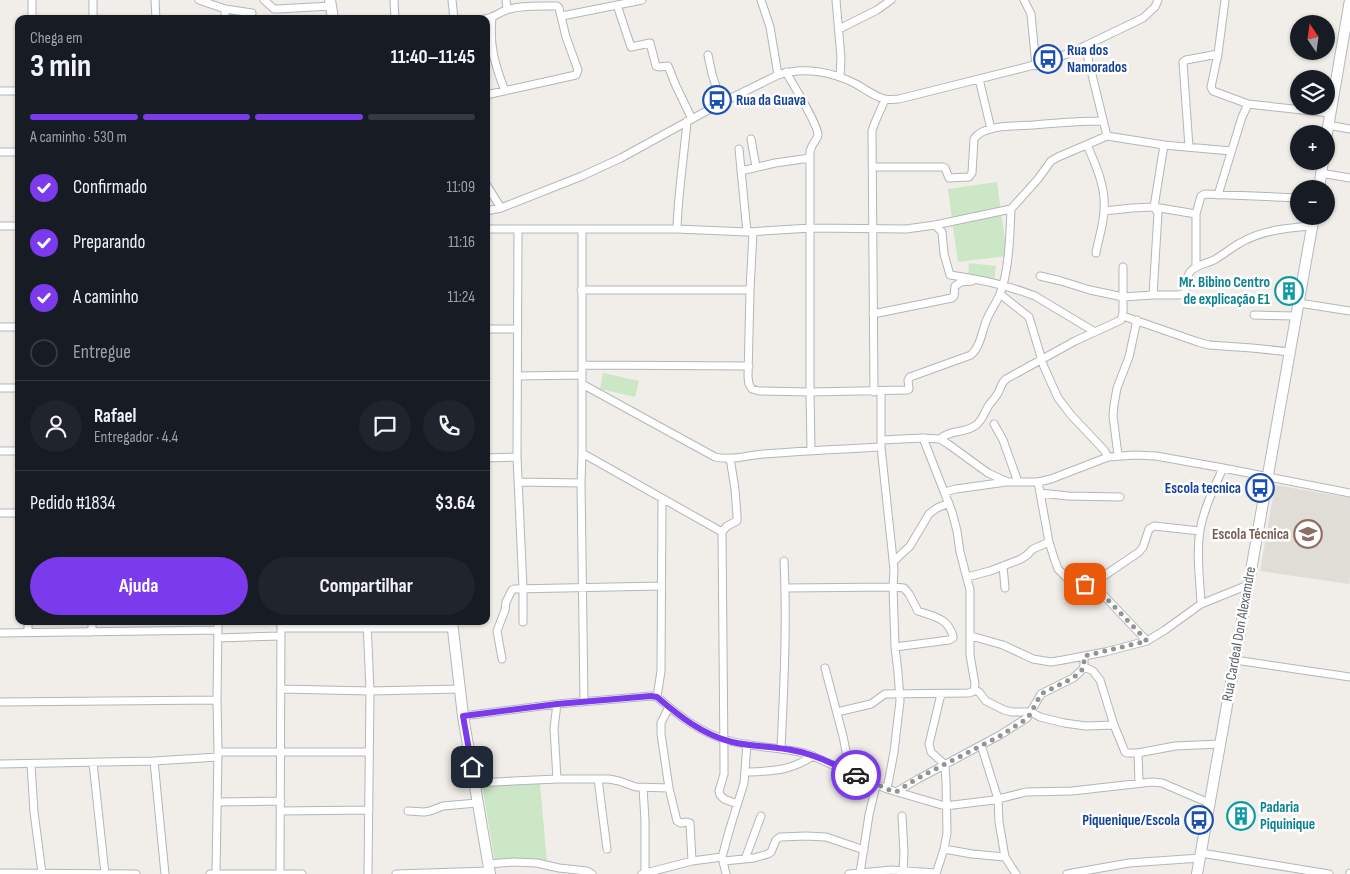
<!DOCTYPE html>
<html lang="pt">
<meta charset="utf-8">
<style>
:root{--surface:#171b24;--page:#20242c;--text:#f1f3f6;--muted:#9ea1a6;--line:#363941;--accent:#7c3aed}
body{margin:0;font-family:"Sofia Sans Condensed",sans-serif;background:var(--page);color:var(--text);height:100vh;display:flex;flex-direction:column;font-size:19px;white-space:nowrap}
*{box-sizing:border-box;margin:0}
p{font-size:16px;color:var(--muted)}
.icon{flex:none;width:28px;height:28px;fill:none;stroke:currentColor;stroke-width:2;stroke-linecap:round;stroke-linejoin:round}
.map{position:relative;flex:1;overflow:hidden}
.sheet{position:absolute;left:15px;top:15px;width:475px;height:610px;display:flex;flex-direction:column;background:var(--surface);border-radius:10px;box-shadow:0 1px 4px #0004}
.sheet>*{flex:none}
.needle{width:32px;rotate:347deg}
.buttons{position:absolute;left:1290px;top:15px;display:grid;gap:10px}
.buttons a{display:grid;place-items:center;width:45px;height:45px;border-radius:50%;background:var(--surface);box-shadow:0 1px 4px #0004;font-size:25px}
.pin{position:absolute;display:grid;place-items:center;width:42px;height:42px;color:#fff;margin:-21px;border-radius:10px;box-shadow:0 2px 8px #0006}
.courier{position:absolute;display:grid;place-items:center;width:50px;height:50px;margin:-25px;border:4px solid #7c3aed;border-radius:50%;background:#fff;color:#222;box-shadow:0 1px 6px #0007}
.summary em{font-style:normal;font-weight:700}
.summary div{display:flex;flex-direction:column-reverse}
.summary{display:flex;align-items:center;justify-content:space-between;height:85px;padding:0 15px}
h1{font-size:32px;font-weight:700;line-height:38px}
.bar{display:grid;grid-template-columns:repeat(4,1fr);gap:8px 5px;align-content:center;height:60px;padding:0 15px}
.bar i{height:6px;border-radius:4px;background:var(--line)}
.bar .current{background:var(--accent)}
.bar p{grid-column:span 4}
.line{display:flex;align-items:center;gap:12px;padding:0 15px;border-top:1px solid var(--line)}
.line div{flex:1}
.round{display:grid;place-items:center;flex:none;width:52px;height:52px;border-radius:26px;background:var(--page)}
ol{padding:0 15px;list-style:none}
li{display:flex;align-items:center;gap:15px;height:55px}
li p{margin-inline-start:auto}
li .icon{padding:5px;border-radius:50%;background:var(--accent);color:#fff;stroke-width:4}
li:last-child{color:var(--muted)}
li i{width:28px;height:28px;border:2px solid var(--line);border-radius:50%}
.action{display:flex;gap:10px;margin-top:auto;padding:10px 15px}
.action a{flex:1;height:58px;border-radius:30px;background:var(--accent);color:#fff;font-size:20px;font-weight:700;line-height:58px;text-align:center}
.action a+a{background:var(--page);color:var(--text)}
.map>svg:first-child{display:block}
</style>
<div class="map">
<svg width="1350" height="874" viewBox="0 0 1350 874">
<rect width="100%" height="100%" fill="#f1ede8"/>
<path fill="#e0ddd6" d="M1275,485L1350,498V576L1349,584L1260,571Z"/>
<path fill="#cce7c6" d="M997,182L1007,256L958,262L948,189Z
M969,263L996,266L994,281L968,278Z
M603,373L639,381L635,397L600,389Z
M540,784L547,862H495L482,785Z"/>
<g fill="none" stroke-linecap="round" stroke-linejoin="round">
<defs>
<path id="street" d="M32,0V19
M155,0L156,19
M199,0L225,9L252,13
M264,0L274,9H278L331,6
M394,0L395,19
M452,0L454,19
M506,0L507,9
M761,0L770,27L778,75
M836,0L841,58L840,77
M1024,0L1031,14L1036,66
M617,5L631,47L650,43L656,66L659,67L668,66L676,86L692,119
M562,16L642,0
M492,18C489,46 495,65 505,91
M93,19V0
M225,19V9
M484,19C495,18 500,11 510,9C522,5 544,6 557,6L559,8L566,37L578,70L576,75L486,95
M839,29L877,10L891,0
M1085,46L1107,136
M1218,54L1211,87L1213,91L1248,104
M708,55L712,74L721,103
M786,72C792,83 818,124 818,135C818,139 811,144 810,152V392L811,450
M979,79L991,129
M0,91H19
M1328,125L1350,129
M751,139L756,167
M1087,145C1096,165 1106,188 1104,210C1104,224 1098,240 1096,253
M1189,147L1183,62L1186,60L1218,54L1225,0
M739,149L747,232
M0,152H19
M873,167H943L945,168L949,178L969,177L972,173L974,139C976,136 978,134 982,132C997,125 1017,126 1033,125C1056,123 1079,121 1103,121
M741,171L775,163L810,158
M1321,173L1350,178
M486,184L501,208
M1218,195L1242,117L1248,104L1330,113
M486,211L501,208L582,176L621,158L721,103L778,75C803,66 833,72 856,84C865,89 874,96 884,99C889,100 895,99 899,99L1050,61L1085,46L1143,18L1155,7L1158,0
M1104,211L1132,208L1154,207L1196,214
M935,225L942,232L944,254L950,275C979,279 1007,285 1035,296L1095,332
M0,226H19
M486,229H677L747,232L811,228L906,229L935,225L1011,209L1038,179L1051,161L1058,157L1107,136L1164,145L1231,151
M518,229L517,457L523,588V622
M582,229V453L581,483L584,701
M677,229C678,192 684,157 687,121
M753,232L750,290L748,377L749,384L752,389L759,391L810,392L907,390L909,389L908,380L910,377L971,355C981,346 982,330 987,319C991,309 998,301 1001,291C1009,270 1010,233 1011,209
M1196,267V214L1201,196L1205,194L1299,198
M1040,276L1061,281L1090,290L1123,297L1153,295H1179L1183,294L1186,291C1187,285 1186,277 1190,272C1195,265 1206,264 1214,260C1223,255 1231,248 1240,243C1262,230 1288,228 1312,226
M581,290H750
M1000,294L1029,317L1044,367L1058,398L1071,415L1104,450L1108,457
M1153,295L1158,213L1154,207L1164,145
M1299,303L1350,311
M873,314L952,298L954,296L955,286L961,282L972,281
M1254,315L1296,316
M1123,316L1198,342L1209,345L1252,348L1290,352
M0,327H19
M486,329H517
M582,365L749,366
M518,376L582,375
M582,384L715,457C731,461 748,455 764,454C803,451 842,449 881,447
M0,388H19
M881,391V447L894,569L893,587L895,647L898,672L900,701L894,752L887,789
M874,392L872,131C875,120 881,110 885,99
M994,424L1003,440L1018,482
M940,439C950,429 965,434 976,425C982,421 985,411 989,405C992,401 996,397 998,393C1001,388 1001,383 1006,379L1075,341L1121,320L1123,313V267
M881,440L923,438L940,439L948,444L988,473L1008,482H1038L1051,479L1108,457L1135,455L1156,456L1223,468L1350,493
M0,451H19
M582,453L722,532
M1118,455L1113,416L1114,405L1117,388L1129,357L1137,320
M486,458L517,457
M730,458L735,489L737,516V521L727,526L722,532L724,760V774L719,791L720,795L724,799L737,804
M518,482L581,483
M1038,482L1049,542L1054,558L1058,569L1070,581L1085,584L1095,582L1139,552L1143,547L1149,529L1154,526L1200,531
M945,492L956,489L1006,482
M1040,493L1068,496L1120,497
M0,513H19
M893,562L910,546L929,514L937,508L949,503
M1003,566L1005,588
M967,577L990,571L1021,559L1027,555L1033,549L1049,542
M1092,583L1147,641
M785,588L893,587L904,588L909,594L918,611C934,617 947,617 953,636V638L949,640L895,647
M1201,604C1200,580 1196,554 1200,530C1204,508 1214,488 1223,468
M28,621V632
M367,621L370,691L368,874
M281,628H452
M92,632V621
M0,633L218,630
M971,636L1003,645L1033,659L1051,662L1063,660L1105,652L1147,641L1165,630L1201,604L1248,585
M218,638L281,636
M502,659L497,631L505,610L506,602L512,590L514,589L661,586
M1235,660L1350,677
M1084,667L1093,671L1100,680L1114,725L1125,752L1127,753H1138L1139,783
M825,668L843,736L850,772
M281,689L370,691L460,689
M974,690L979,692L986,701L1004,710L1012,712H1031L1040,717L1064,723L1086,726L1114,725
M657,697L661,671L662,499
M0,702L217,700
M669,707L661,723V734L669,788L677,821L681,823L687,822L690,823L692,861
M837,712L871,704L885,694L968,693L972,692L974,690L975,684L970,655V590L960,552L957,531L952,512L923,438
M463,716L557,704L651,696L657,697C679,716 702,734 730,741C756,748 782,747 808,754L887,789L945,806L994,800L1026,792L1072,791L1152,782L1162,783L1209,803
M981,745L998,799L999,822L1005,857L1016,874
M781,748C784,686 787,624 784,561
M218,752H369
M1138,753L1175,746L1220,744
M154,761L165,874
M93,763L105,874
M0,764L154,761L218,757
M31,765L34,812L42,873
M746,772C773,771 790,771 813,756
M557,779L554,728L557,704
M598,779L607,849
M474,783L557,779H609L619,781L636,787L669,788
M643,788L645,820V874
M896,792L918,779L1000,735L1027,718L1041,694L1073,678L1081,671L1084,667V656
M217,802L281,801
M281,811L369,810
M408,811L424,812L430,811L443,806L477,803
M902,816L904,853L903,871
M944,849L972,854L1005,857
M1201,853L1329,874
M745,859L761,816
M724,861L754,858L768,854L771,852L776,840L780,837L806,836L826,837L864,850
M488,864L513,862L537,863L559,868L587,871L592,874
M0,873L136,874
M860,873L869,815L876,785
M210,874H302
M216,874L218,752L217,700L218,621
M280,874L281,621
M396,874L489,871
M642,874L692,861L722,857
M726,874L722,857L730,828L744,783L747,744
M849,874L892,870L936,873
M936,874L944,849L947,833L946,781L945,766L942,762L931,752L929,744L941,694
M1067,874L1129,863L1200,858
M1350,874V873"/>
<path id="secondary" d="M330,0L333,19
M1326,139L1350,0
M1319,189L1323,161
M452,621L463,716L490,874
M1197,874L1314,216"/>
</defs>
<use href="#street" stroke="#b3b6ba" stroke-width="9"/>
<use href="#secondary" stroke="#b4b8bc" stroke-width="12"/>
<use href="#street" stroke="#fff" stroke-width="7"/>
<use href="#secondary" stroke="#fff" stroke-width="10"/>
</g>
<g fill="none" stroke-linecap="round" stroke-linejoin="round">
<path stroke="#929495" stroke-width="5" stroke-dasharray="0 9" d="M856,775L887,789L896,792L918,778L1000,736L1028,718L1041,694L1073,678L1081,671L1084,667V656L1147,641L1092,583L1085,584"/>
<path stroke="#7c3aed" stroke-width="6" d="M472,767L463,716L557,704L651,696L657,697C679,716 703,735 732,742C753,747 775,746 796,751C817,755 837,766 856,775"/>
</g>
<defs>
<symbol id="bus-ring" viewBox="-11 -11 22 22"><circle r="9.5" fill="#fff" stroke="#1a4fb4" stroke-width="1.5"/><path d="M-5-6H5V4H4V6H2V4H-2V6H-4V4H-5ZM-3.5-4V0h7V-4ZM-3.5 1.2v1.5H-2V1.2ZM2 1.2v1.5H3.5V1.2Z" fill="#1a4fb4"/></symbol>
<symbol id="building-ring" viewBox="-11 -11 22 22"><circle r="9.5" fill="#fff" stroke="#0f9aa8" stroke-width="1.5"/><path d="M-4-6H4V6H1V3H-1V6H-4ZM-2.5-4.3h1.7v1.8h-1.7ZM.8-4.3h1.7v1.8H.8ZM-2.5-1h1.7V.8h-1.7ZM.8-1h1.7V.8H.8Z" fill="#0f9aa8"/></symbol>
<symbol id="school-ring" viewBox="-11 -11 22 22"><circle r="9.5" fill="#fff" stroke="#8d6e63" stroke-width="1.5"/><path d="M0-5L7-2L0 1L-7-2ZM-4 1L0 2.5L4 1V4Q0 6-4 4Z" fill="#8d6e63"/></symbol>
</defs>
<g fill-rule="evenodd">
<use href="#bus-ring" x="1032" y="43" width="32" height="32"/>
<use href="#bus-ring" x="701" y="84" width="32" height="32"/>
<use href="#building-ring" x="1273" y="275" width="32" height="32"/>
<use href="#bus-ring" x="1244" y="472" width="32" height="32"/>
<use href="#school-ring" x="1292" y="518" width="32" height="32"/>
<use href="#building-ring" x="1225" y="800" width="32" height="32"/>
<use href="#bus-ring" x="1183" y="804" width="32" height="32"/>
</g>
<g text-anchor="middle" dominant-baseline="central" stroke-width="5" stroke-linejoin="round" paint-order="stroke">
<g font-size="15" font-weight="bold" fill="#164399" stroke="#fff" text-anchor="start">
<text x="1067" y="50">Rua dos<tspan x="1067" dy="17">Namorados</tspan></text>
<text x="736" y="100">Rua da Guava</text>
<text x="1241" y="488" text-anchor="end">Escola tecnica</text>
<text x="1180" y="820" text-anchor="end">Piquenique/Escola</text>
</g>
<g font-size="15" font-weight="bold" fill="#0d838f" stroke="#fff" text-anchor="end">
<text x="1270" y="282">Mr. Bibino Centro<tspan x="1270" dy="17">de explicação E1</tspan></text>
<text x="1260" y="807" text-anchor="start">Padaria<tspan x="1260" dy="17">Piquinique</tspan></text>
</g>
<g font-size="15" font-weight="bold" fill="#785e54" stroke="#fff" text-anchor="end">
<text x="1289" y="534">Escola Técnica</text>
</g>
<g font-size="15" fill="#5f6468" stroke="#fff">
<text transform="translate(1239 634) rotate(-80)">Rua Cardeal Don Alexamdre</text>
</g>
</g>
</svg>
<div class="buttons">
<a><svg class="needle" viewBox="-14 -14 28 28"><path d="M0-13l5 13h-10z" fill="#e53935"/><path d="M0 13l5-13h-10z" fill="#9ea1a6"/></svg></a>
<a><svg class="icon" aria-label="layers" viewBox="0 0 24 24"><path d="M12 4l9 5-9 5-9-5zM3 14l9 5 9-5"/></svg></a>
<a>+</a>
<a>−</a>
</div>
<div class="pin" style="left:1085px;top:584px;background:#ea580c"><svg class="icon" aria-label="bag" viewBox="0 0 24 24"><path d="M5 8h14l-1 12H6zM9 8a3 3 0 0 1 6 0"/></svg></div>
<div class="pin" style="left:472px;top:767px;background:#1f2937"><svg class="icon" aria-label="home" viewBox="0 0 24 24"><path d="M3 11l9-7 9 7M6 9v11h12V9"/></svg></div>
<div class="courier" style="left:856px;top:775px"><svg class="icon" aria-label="car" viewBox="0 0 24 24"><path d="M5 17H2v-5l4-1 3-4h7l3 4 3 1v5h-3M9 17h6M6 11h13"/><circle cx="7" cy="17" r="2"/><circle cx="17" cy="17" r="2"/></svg></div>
<section class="sheet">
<div class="summary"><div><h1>3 min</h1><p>Chega em</p></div><em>11:40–11:45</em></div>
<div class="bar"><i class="current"></i><i class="current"></i><i class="current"></i><i></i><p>A caminho · 530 m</p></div>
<ol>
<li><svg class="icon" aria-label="check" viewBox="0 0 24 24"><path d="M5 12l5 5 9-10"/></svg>Confirmado<p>11:09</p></li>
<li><svg class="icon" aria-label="check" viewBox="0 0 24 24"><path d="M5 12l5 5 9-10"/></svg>Preparando<p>11:16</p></li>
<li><svg class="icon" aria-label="check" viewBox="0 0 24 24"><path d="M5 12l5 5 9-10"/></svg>A caminho<p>11:24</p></li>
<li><i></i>Entregue</li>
</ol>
<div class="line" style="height:90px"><a class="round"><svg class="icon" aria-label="person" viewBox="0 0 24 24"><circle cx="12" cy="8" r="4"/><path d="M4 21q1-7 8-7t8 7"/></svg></a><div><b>Rafael</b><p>Entregador · 4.4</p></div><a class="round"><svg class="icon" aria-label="chat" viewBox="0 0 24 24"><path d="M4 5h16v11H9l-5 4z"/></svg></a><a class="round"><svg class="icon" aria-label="phone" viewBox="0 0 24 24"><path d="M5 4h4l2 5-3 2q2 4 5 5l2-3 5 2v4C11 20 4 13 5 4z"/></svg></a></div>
<div class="line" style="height:65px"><div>Pedido #1834</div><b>$3.64</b></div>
<div class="action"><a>Ajuda</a><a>Compartilhar</a></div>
</section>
</div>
